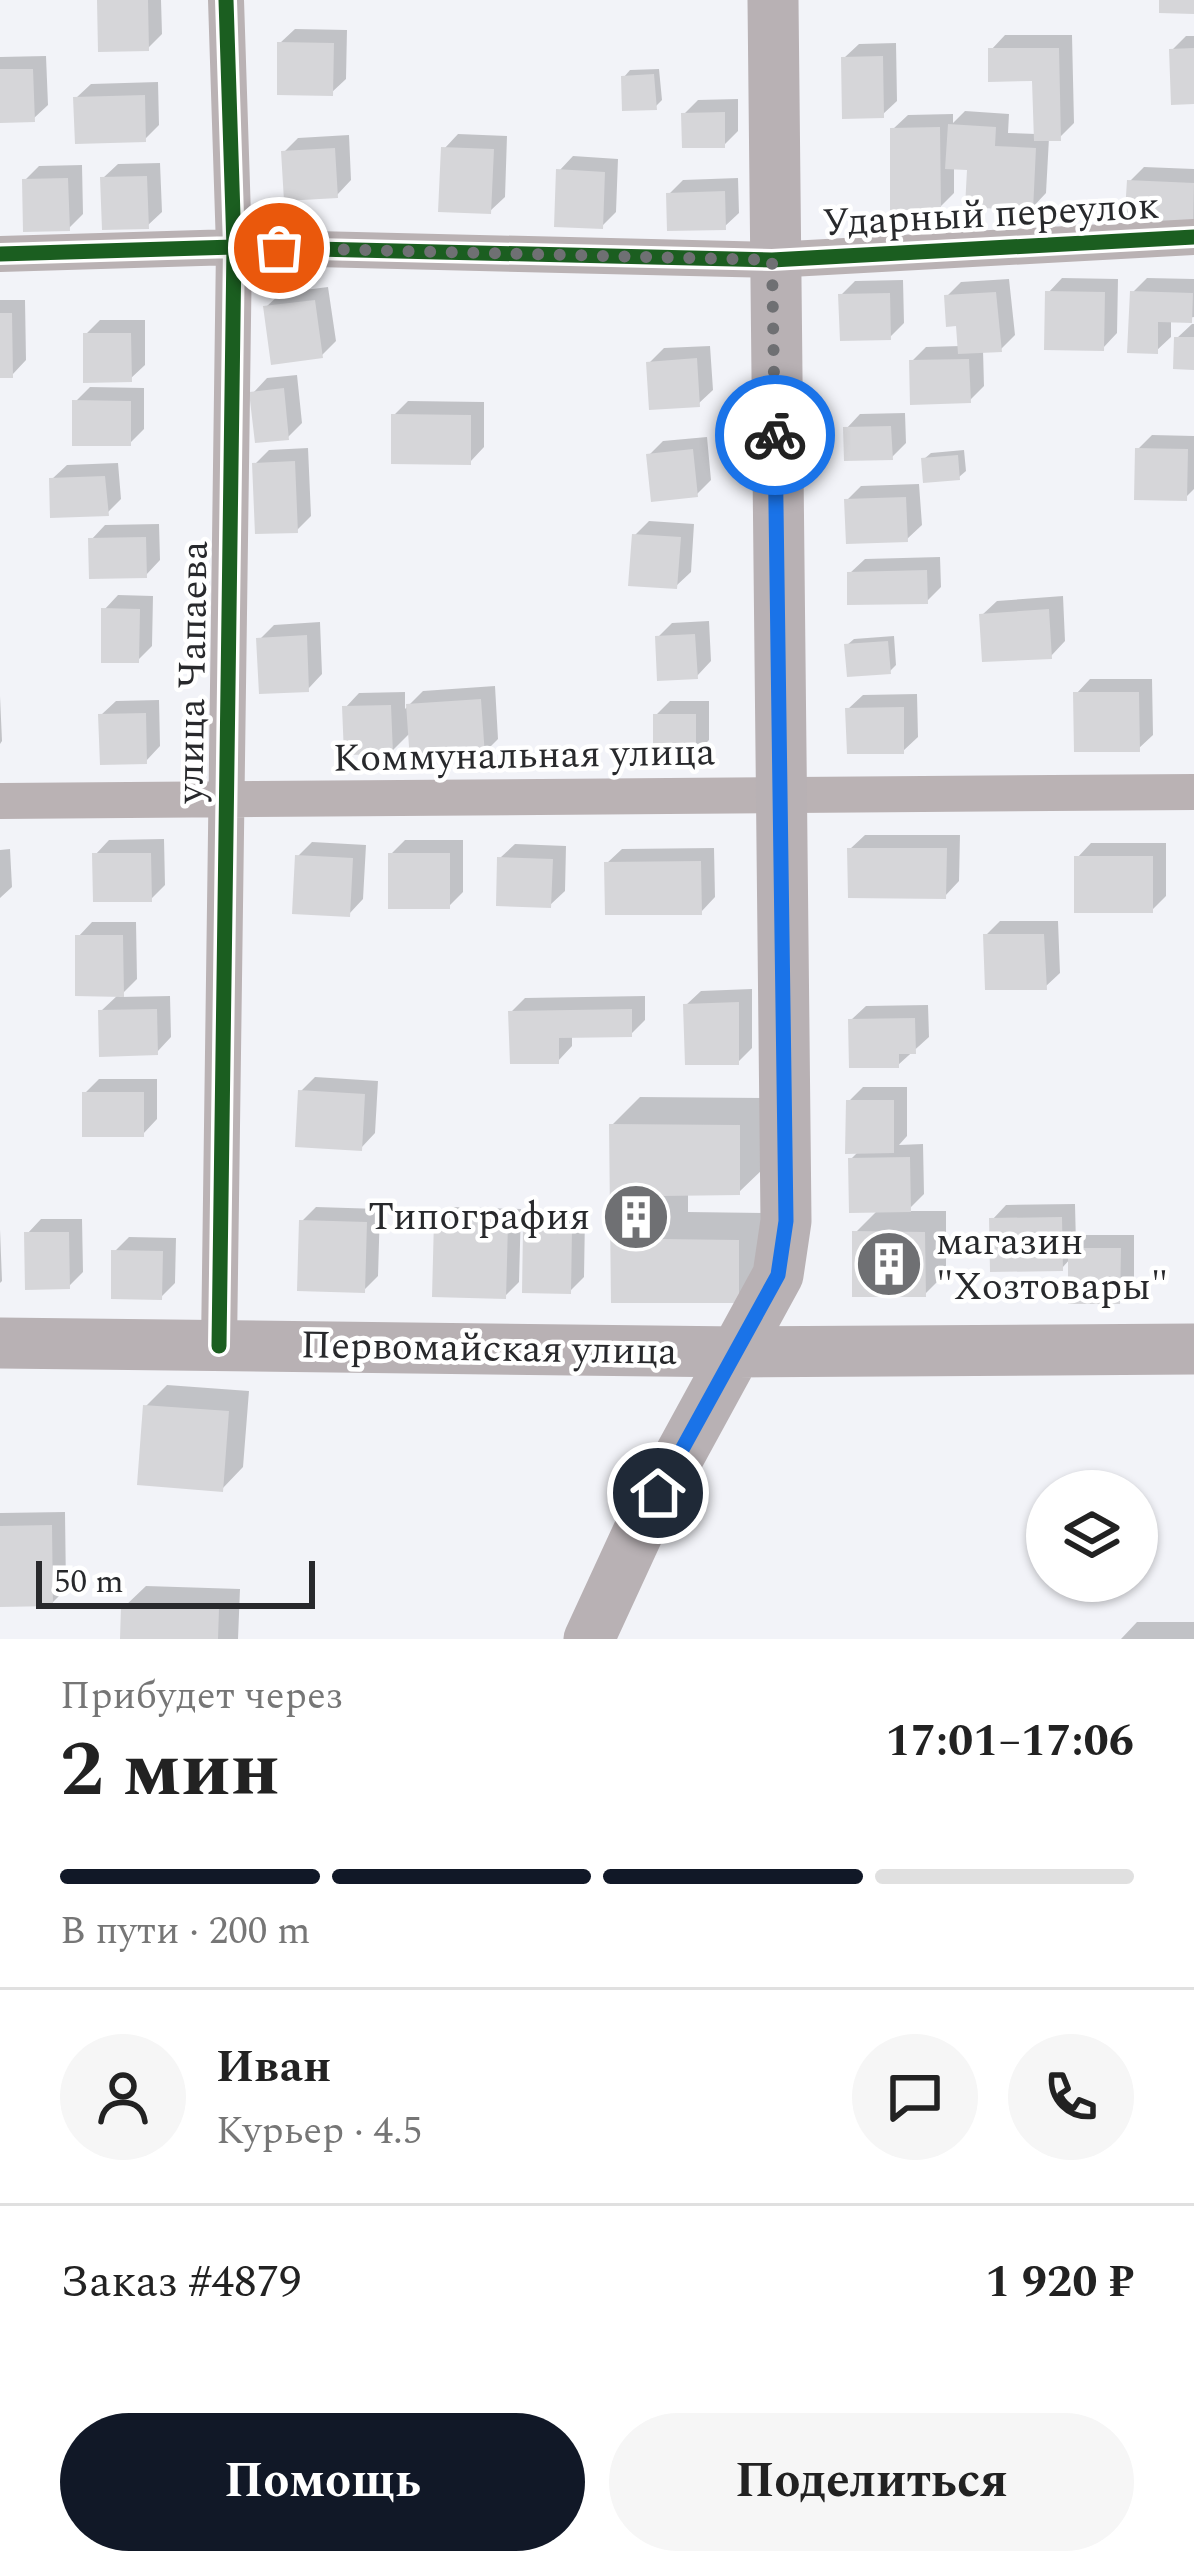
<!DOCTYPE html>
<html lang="ru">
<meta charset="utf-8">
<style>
:root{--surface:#fff;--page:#f6f6f6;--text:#222;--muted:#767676;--line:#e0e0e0;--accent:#111827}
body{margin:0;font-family:Spectral,serif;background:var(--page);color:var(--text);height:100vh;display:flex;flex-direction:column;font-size:45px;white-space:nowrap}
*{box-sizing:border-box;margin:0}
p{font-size:39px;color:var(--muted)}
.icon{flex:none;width:66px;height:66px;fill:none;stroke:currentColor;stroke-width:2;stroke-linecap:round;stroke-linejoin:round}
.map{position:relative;height:1639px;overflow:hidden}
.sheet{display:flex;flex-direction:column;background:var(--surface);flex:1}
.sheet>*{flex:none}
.buttons{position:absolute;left:1026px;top:1470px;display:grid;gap:24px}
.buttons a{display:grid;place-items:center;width:132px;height:132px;border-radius:50%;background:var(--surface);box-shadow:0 3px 9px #0004;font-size:60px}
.scale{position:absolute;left:36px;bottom:30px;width:279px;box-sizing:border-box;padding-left:12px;border:6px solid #28292c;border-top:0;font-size:33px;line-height:42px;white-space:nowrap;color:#28292c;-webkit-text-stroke:9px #fff;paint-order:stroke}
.pin{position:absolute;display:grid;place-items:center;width:102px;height:102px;color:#fff;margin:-51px;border:6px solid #fff;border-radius:50%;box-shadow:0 3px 12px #0007}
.courier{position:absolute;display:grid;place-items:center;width:120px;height:120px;margin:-60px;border:9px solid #1a73e8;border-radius:50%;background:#fff;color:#222;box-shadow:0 3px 15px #0007}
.head em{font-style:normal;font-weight:700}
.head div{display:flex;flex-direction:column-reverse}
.head{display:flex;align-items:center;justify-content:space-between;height:204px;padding:0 60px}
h1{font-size:78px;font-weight:700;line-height:90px}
.bar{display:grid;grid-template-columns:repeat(4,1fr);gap:18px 12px;align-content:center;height:144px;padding:0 60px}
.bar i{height:15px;border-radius:9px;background:var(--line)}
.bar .selected{background:var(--accent)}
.bar p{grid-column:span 4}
.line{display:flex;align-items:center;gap:30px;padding:0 60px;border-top:3px solid var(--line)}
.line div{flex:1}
.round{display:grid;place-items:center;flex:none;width:126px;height:126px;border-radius:63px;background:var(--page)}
.button{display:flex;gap:24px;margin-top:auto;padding:24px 60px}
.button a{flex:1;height:138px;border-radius:72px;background:var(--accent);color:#fff;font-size:48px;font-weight:700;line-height:138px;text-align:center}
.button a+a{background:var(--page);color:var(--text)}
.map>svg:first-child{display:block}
</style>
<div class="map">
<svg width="1194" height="1639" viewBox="0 0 1194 1639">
<rect width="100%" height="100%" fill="#f2f3f8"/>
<path fill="#0003" d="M100,0H161L162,34L148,48Z
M295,29L347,30L346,79L331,93L280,43Z
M1005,35H1072L1074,123L1059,138H1049L1046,193L1032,208L970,167L954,166V193L940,207L893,129L908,115L953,114V123L965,111L1009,114L1008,133L1036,134L1035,78L991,50Z
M1186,36H1194V101L1172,50Z
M896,43L897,101L882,115L844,58L859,44Z
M46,56L48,105L33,119L0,120V57Z
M659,69L662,100L655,107L624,77L630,70Z
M158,82L159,125L145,139L76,98L91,84Z
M738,99V131L724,145L684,114L698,100Z
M458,134L507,136L505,197L490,211L444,149Z
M349,135L351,180L337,195L284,152L298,138Z
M573,156L618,159L616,212L602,226L559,171Z
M160,163L162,212L147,226L103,178L118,164Z
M82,165L83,214L69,228L25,180L39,166Z
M1144,167L1194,169V225L1130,181Z
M738,178L739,213L724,227L669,194L683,180Z
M1062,278L1118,279L1117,333L1103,348L1048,293Z
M1147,278L1194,279V317L1171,320V337L1156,351L1133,292Z
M1009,279L1015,335L1001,349L983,350L984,386L970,400L912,361L926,347L960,346L959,323L947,296L961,282Z
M903,280L904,323L890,337L841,295L855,281Z
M328,287L336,341L321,356L266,307L281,293Z
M0,300H25L26,360L12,375H0Z
M100,320H145V365L130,379L86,334Z
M1192,324H1194V367L1177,338Z
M710,346L713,390L698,404L649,363L664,348Z
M297,375L302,423L288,437L253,393L267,378Z
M90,387L144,388V429L130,443L75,402Z
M408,401L484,402V447L470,462L394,415Z
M905,413L906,443L892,457L846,429L860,414Z
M1152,435L1194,436V489L1186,497L1138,449Z
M707,437L711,480L697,494L649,455L663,441Z
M308,448L311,516L297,530L255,464L269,450Z
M964,450L966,471L959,477L924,459L931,453Z
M118,463L121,499L107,513L52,479L67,465Z
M919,484L922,525L907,539L847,500L861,486Z
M649,521L694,524L691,572L676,586L635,535Z
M159,524L160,560L146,575L91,540L105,525Z
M940,557L941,587L927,601L850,573L865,559Z
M118,595L153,596L152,646L138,660L104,610Z
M1063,596L1065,641L1051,656L982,615L997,601Z
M709,621L711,661L697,676L658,637L672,623Z
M320,622L322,674L308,689L260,639L274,625Z
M894,636L896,665L890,671L847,645L854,639Z
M1090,679H1152L1153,735L1138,749L1076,694Z
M495,686L498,739L484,753L411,732L392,751L345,708L359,693L405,692V709L423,691Z
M917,694L918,737L903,751L848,709L863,695Z
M0,696L2,741L0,744Z
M159,700L160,746L146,761L101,715L116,701Z
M670,701H709V740L694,755L656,715Z
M865,835H960L959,881L945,896L850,849Z
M164,839L165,885L151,899L95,855L109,840Z
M405,840H463V892L449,906L391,854Z
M312,842L366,845L363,899L349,914L298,856Z
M1091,843H1166V896L1152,910L1077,858Z
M515,844L566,846L565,891L550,905L500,858Z
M714,848L715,897L701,912L607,863L622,849Z
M10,849L12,887L0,898V850Z
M1000,921H1058L1060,973L1045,987L986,935Z
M92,922H136L137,979L119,997L170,996L171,1037L157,1052L101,1011L119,994L78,937Z
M752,989V1048L738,1062L686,1005L701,991Z
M645,996V1020L631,1034L572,1035V1046L558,1061L511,1012L525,998Z
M928,1005L929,1037L898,1065L851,1020L866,1006Z
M315,1077L378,1081L375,1133L361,1148L301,1091Z
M99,1079H157V1119L143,1134L85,1093Z
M863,1087H907V1136L899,1145L923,1144L924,1194L907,1211H946V1273L925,1294L855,1233L879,1209L851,1159L859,1151L849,1101Z
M640,1097L766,1098L767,1165L739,1192L688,1193V1212L766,1213V1272L738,1300H614L612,1125Z
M1075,1204L1076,1245L1086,1235H1134V1287L1119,1301L1071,1258L1062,1268L992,1220L1006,1205Z
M316,1207L380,1209L378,1276L364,1290L302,1221Z
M452,1207L521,1209L519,1282L505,1296L437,1222Z
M541,1215L585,1216L584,1277L570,1291L526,1230Z
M41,1219H82L83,1272L69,1286L27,1234Z
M0,1229L2,1281L0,1283Z
M129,1237L176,1238L175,1283L161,1297L114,1252Z
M167,1385L249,1391L243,1467L222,1489L146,1406Z
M65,1512L66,1589L52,1603L0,1604V1513Z
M146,1586L240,1589L238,1639H123L124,1607Z
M1137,1622H1194V1639H1121Z"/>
<path fill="#d6d6d9" d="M97,0H148L149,51L98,52Z
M1159,0H1194V14L1159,13Z
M277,42L334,43L333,96L277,95Z
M988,48H1059L1061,141H1034L1032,81L988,82Z
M1194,48V104L1171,105L1169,49Z
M883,56L884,118L842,119L841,57Z
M0,69H33L35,122L0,123Z
M654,74L657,110L622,111L621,76Z
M145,95L146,142L75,144L73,97Z
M725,112V148H682L681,113Z
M948,124L996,127L995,146L1036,148L1033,211L965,207L967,170L945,169Z
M940,127L941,210H890V128Z
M441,147L494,149L491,214L438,212Z
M335,148L338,198L284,201L281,151Z
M556,169L605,172L603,229L554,227Z
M147,176L149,229L102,230L100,177Z
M68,178L70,231L23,232L22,179Z
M1127,180L1194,183L1193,231L1124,228Z
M725,191L726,230L667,231L666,193Z
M1045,291L1105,292L1104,351L1044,350Z
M1130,291L1193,293L1192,323L1158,322V354L1127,353Z
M996,292L1002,352L958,354L956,326L946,327L944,295Z
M890,293L891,340L840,341L838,294Z
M315,300L323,358L271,365L263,306Z
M0,313H12L13,378H0Z
M83,333H131L132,382L83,383Z
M1174,337H1194V370L1173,369Z
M697,358L700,407L649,410L646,362Z
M969,359L971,403L910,405L909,360Z
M284,388L289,440L255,443L249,392Z
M72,400L131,401V446H72Z
M391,414L471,415V465L391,464Z
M891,426L893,460L844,461L843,427Z
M1135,448L1188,449L1187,501L1134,500Z
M693,449L698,497L651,502L646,454Z
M958,455L960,480L923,483L921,458Z
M295,461L298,533L255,534L252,463Z
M105,476L109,516L50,518L49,478Z
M906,497L908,542L846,544L844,499Z
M632,534L681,537L677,589L628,586Z
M146,537L147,578L89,579L88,538Z
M927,570L928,604L847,605V572Z
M101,608L140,609L139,663H101Z
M1049,609L1052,659L982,662L979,614Z
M695,634L698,679L657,681L655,636Z
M307,635L309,692L259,694L256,638Z
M888,641L891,674L847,677L844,644Z
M1073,692H1139L1140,752H1074Z
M481,699L485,756L410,761L406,704Z
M391,705L393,754L344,755L342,706Z
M904,707V754H847L845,708Z
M146,713L147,764L100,765L98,714Z
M653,714H696V758L653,757Z
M847,848H947L946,899L848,898Z
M92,853H151L152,902H93Z
M388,853H450V909H388Z
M295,855L353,858L350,917L292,914Z
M1074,856H1153V913H1074Z
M497,857L553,859L551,908L496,906Z
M701,861L702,915H605L604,862Z
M983,934H1044L1047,990H985Z
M75,935H123L124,997L75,996Z
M739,1002V1065H685L683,1004Z
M157,1009L158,1055L99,1057L98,1010Z
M632,1009V1037L559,1038V1064H510L508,1011Z
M915,1018L916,1054H899V1068H849L848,1019Z
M298,1090L365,1094L362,1151L295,1147Z
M82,1092H144V1137H82Z
M846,1100H894V1153L845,1154Z
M609,1124L740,1125V1195L661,1196V1239L739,1240V1303H611Z
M910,1157L911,1212L849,1213L848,1158Z
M1062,1217L1063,1271L990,1272L989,1218Z
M299,1220L367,1222L365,1293L297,1291Z
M434,1220L508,1223L506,1299L432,1297Z
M523,1228L572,1229L571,1294L522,1293Z
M852,1231L925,1232L926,1297H852Z
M24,1232H69L70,1289L25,1290Z
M1068,1248H1121L1120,1304H1068Z
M111,1250L163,1251L162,1300L111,1299Z
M143,1405L229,1411L223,1492L137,1485Z
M52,1525L53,1606L0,1607V1526Z
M121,1606L219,1609L218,1639H120Z"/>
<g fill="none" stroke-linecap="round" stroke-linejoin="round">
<path stroke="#bab2b4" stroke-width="36" d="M0,254L234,247L772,260L1194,237
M0,801L1194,792
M219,1346L234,247L226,0"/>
<path stroke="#b8b1b4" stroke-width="51" d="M0,1343L739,1352L1194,1349
M589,1639L641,1526L778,1275L786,1221L773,0"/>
<defs>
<path id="cycleway" d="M0,254L234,247L772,260L1194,237
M219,1346L234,247L226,0"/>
</defs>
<use href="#cycleway" stroke="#fff" stroke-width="22"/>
<use href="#cycleway" stroke="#1b5e20" stroke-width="15"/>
</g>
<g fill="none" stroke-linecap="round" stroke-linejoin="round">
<path stroke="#6f7073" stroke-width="12" stroke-dasharray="0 21.6" d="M279,248L772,260L775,435"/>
<path stroke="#1a73e8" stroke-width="15" d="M658,1493L778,1275L786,1221L775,435"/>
</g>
<defs>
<symbol id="building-disc" viewBox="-11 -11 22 22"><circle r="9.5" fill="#6f7073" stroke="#fff"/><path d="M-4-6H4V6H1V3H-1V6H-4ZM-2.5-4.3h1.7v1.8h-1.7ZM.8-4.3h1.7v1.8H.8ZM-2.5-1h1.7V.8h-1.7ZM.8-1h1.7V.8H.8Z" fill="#fff"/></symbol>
</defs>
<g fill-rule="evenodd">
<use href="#building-disc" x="598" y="1179" width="76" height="76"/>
<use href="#building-disc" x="851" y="1226" width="76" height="76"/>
</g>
<g text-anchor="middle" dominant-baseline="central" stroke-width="9" stroke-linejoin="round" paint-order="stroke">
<g font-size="39" fill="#28292c" stroke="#fff">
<text transform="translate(991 215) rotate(-3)">Ударный переулок</text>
<text transform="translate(193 672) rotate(-89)">улица Чапаева</text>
<text transform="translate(524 756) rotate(-1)">Коммунальная улица</text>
<text transform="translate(489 1349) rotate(1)">Первомайская улица</text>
</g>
<g font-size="39" fill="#28292c" stroke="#fff" text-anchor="end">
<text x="590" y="1217">Типография</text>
<text x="936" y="1242" text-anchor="start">магазин<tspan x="936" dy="45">"Хозтовары"</tspan></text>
</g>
</g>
</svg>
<div class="buttons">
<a><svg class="icon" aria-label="layers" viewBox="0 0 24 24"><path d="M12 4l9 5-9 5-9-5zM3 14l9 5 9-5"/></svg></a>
</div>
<div class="scale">50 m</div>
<div class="pin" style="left:279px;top:248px;background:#ea580c"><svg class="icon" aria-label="bag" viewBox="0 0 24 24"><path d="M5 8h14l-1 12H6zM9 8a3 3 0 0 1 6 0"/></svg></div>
<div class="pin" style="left:658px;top:1493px;background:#1f2937"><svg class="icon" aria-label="home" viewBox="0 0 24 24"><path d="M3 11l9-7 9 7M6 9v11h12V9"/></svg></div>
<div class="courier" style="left:775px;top:435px"><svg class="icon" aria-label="bike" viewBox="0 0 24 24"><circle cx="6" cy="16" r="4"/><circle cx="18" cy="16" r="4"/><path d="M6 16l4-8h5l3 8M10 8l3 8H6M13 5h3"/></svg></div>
</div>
<section class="sheet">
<div class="head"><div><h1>2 мин</h1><p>Прибудет через</p></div><em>17:01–17:06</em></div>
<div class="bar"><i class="selected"></i><i class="selected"></i><i class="selected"></i><i></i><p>В пути · 200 m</p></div>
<div class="line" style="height:216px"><a class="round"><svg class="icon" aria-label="person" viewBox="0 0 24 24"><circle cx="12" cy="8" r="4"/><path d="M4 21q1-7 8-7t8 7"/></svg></a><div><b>Иван</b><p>Курьер · 4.5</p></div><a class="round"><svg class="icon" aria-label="chat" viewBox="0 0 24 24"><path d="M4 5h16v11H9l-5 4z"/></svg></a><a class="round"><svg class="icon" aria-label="phone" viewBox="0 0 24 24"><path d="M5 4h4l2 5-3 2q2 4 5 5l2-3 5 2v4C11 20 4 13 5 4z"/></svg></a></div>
<div class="line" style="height:156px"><div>Заказ #4879</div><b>1 920 ₽</b></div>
<div class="button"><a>Помощь</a><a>Поделиться</a></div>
</section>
